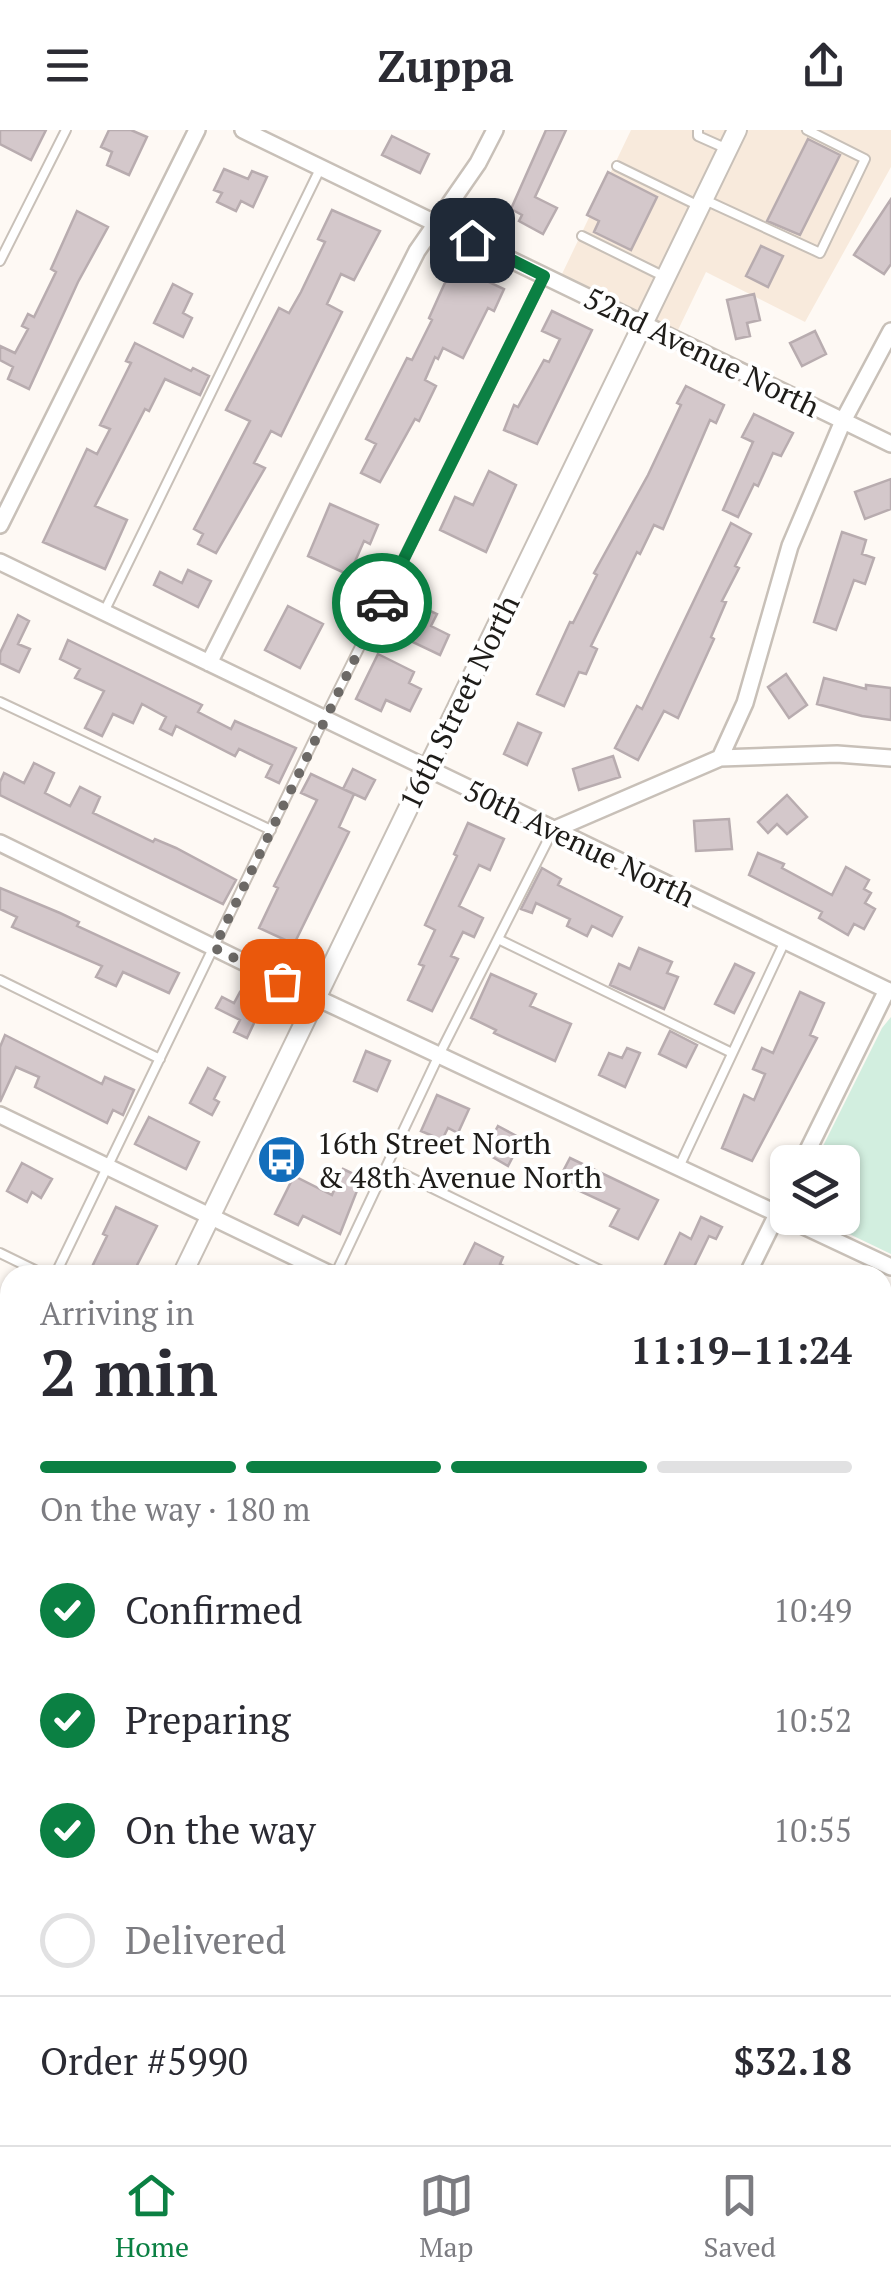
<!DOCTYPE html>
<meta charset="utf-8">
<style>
:root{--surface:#fff;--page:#f7f7f7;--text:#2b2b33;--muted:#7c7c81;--line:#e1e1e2;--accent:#0b8043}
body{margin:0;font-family:"PT Serif",serif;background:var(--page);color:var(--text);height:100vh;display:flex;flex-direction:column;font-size:38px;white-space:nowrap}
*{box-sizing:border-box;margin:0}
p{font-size:32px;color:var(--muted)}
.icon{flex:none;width:55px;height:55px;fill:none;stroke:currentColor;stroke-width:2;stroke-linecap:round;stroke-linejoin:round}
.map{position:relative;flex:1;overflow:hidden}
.sheet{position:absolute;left:0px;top:1135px;width:892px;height:880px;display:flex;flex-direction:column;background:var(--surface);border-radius:30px 30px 0 0;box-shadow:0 2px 8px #0004}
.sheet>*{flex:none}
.controls{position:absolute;left:770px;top:1015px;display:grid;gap:20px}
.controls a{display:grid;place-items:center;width:90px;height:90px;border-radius:15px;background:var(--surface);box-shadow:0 2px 8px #0004;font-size:50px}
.pin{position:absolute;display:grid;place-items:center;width:85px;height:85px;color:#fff;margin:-42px;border-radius:20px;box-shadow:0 5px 15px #0006}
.courier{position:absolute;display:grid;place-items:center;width:100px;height:100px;margin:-50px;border:8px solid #0b8043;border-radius:50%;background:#fff;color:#222;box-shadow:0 2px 12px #0007}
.summary em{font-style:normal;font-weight:700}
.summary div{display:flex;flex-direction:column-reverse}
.summary{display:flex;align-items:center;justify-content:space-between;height:170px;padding:0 40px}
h1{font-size:65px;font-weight:700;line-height:75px}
.bar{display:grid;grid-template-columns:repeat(4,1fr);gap:15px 10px;align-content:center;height:120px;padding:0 40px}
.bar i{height:12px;border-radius:8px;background:var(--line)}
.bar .on{background:var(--accent)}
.bar p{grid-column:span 4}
.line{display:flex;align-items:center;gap:25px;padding:0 40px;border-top:2px solid var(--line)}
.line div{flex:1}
ol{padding:0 40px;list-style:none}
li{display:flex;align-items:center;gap:30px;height:110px}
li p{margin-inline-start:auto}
li .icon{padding:10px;border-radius:50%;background:var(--accent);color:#fff;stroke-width:4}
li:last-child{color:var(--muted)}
li i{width:55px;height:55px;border:5px solid var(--line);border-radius:50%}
header{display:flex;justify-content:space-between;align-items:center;height:130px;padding:0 40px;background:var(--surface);font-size:45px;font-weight:700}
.tab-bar{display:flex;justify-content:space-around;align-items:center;height:140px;border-top:2px solid var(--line);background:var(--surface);font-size:28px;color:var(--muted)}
.tab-bar a{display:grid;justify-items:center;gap:5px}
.tab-bar .on{color:var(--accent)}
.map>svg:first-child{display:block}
</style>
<header><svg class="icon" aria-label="menu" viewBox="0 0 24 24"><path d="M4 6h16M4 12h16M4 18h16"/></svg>Zuppa<svg class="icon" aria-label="share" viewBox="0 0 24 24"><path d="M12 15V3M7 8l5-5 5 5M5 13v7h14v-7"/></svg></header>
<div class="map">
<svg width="891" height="2015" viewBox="0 0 891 2015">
<rect width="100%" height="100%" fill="#fef9f4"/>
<path fill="#f8eadc" d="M631,0H728L639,181L562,144Z
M746,0H891V37L805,192L706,142L678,200L654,189Z"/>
<path fill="#d2eedf" d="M891,887V1124L816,1088H842V1032H815L882,898Z"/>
<path fill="#d4c8cb" stroke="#b8acaf" stroke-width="2.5" d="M0,0H46L31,30L0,14Z
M109,0H131L147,7L129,45L107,35L112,22L101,17Z
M546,0H566L535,67L557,78L543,104L519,91L522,85L511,79Z
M392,6L429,24L420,43L382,25Z
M808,9L840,25L800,105L767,91Z
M224,39L248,49L252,41L267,47L253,77L241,71L236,81L217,72L222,63L214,60Z
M608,42L657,67L631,120L594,102L599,91L587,85Z
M891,69V134L884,144L854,125Z
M332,80L380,101L354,150L341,144L327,174L342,182L281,306L271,301L254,333L265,338L216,423L198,414L203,404L194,399L250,291L226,280L279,178L289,183L301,162L325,112L318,109Z
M77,81L108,97L78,152L29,259L8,249L13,237L0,230V216L15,223L28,199L22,196L28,184L34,187L56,142L51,139Z
M761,116L783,126L768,157L746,146Z
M453,135L504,159L494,181L488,178L463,228L443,218L438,229L435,227L425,250L436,256L419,291L415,289L380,352L361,343L376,314L366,309L407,228L412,230L432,190L429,188Z
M173,154L192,164L183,183L192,188L183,207L154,193Z
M754,164L760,190L747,193L750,206L736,209L727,170Z
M552,181L592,200L537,314L504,300L514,275L518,277L544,230L549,232L560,209L542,201Z
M815,201L826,224L802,236L790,213Z
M135,213L191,241L193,238L209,246L200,265L165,249L149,281L145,279L95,376L127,390L105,439L43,412L87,319L97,324L110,299L100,295L131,233L126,231Z
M686,256L724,275L716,293L710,290L663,399L654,395L640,424L637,422L591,516L597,519L586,544L579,542L564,576L537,564L570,492L573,493L597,445L594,443L648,345L681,275L677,273Z
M754,284L793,303L781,326L773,323L758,356L754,354L738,387L723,380L753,312L742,307Z
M489,341L516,355L486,422L440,400L455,367L473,375Z
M891,349V379L865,389L855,362Z
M330,374L378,395L370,414L364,411L349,445L308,426Z
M731,393L751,404L735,436L739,438L722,471L726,472L711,507L714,509L678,588L664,581L638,630L615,618L637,576L642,579Z
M842,402L866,410L862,424L874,428L865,454L854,450L836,500L814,492Z
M188,440L211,451L198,477L154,455L160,442L182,453Z
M411,472L437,484L431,496L449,505L440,525L402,507L411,488L405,485Z
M288,476L323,494L300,538L265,520Z
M18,485L29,491L18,514L30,519L19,542L0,533V523Z
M68,510L202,575L198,582L231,599L235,591L296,618L279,653L266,647L272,635L239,619L235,626L176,596L172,605L160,599L166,587L142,574L133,593L113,584L102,606L85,598L104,561L75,548L80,539L60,529Z
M378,524L414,542L409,553L421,559L410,581L386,570L381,581L356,569Z
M786,544L807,575L789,588L768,557Z
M824,548L866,559V555L891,558V590L862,586L817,574Z
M518,593L541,603L527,635L504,624Z
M613,626L620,647L579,660L573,639Z
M34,633L54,643L45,663L70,676L80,657L100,667L93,683L153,712L155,709L176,718L236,750L223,774L0,665V652L4,643L24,653Z
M353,639L375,650L365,669L343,659Z
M311,644L354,664L339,697L349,702L294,814L259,798L278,758L274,756L317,670L301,663Z
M787,665L807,687L787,704L777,694L768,703L758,692Z
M729,689L732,719L696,721L694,691Z
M468,693L504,709L490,740L479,735L459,776L483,788L474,807L463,802L451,826L458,829L432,881L408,870L424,836L419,834L435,800L425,795L457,726L454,724Z
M758,723L784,734L782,738L832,765L846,737L869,750L864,759L871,763L865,773L875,779L864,799L854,794L848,805L819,788L822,782L749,745Z
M542,738L561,749L558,755L622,787L612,806L592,796L587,806L567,796L570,789L536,773L532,783L521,779Z
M0,758L60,783L79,792L77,796L179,843L169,863L123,842L116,856L96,847L102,836L12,797L17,787L0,779Z
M639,818L672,832L667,843L678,847L664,879L610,855L619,834L630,839Z
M735,834L754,843L734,883L715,874Z
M491,844L536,864L530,876L571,894L555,931L494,903L496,900L471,888Z
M240,862L263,874L247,908L234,902L240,890L216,878L222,867L234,873Z
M800,862L824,873L810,905L817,908L752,1031L722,1018L744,965L754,970L765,944L753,939L762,918L773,923Z
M670,901L697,915L686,937L659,924Z
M5,905L102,954L105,947L134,960L123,985L113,980L107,993L35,957L39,947L16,937L0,972V917Z
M627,918L640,923L625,957L599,945L609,923L622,928Z
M366,921L390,931L377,961L354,951Z
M208,938L225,947L214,969L219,972L212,985L190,973Z
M437,965L469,979L458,1003L448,998L442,1010L421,1001Z
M149,987L199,1012L186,1039L135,1014Z
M498,996L522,1009L508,1036L484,1022Z
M570,1028L658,1070L638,1109L610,1096L619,1079L558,1051Z
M22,1033L52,1049L41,1068L32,1062L27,1072L7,1061Z
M343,1039L362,1048L340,1104L303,1086L298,1095L275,1084L294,1046L332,1065Z
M116,1077L157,1096L132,1145H88L107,1106L103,1104Z
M701,1087L722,1097L716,1109L709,1106L690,1145H660L680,1103L691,1109Z
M475,1113L503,1127L500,1134L522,1145H459Z"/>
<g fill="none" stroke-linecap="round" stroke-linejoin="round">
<defs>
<path id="service" d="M698,0V6L725,18
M617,36L699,76
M705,70L820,123L865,29L807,0
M582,106L665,147
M0,131L66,0
M104,482L321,37
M0,572L271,700
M498,809L732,923
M0,850L160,929
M387,1036L610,1145
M679,1037L785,811
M0,1123L45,1145
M55,1145L324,589L543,148
M335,1145L439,925L553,700
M0,1259L10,1239
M882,1273L891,1277
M882,1543L891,1547
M882,1818L891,1822"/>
<path id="minor" d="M243,0L891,314
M0,395L197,0
M0,432L891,862
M209,533L417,121L478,33L495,0
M720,628L745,573L790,416L843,291L891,201
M553,700L720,628L837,624L891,628
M0,713L317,868L891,1137
M0,985L332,1145
M802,1032L887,860
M747,1145L788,1062
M0,1260L10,1265
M882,1408L891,1412
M0,1536L10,1541
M882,1681L891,1685
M882,1961L891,1965
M481,2005L496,2015
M57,2015L63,2005"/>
<path id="tertiary" d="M182,1145L737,0
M0,1522L10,1502
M880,2015L891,1994"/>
</defs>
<use href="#service" stroke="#c8c0b8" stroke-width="12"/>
<use href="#minor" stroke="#c8c0b8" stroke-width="20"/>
<use href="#tertiary" stroke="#c8c0b8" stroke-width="22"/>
<use href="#service" stroke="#fff" stroke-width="8"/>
<use href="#minor" stroke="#fff" stroke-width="15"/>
<use href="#tertiary" stroke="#fff" stroke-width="18"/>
</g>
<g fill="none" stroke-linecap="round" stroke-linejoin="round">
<path stroke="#6c6966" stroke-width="10" stroke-dasharray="0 18" d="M282,851L214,818L382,473"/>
<path stroke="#0b8043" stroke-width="12" d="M382,473L544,146L472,110"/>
</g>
<defs>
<symbol id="bus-disc" viewBox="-11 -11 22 22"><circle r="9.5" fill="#136ebb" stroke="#fff"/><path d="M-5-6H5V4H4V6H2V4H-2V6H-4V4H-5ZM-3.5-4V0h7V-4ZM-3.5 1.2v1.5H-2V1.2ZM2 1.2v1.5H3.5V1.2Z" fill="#fff"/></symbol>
</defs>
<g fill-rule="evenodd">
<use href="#bus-disc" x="254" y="1002" width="55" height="55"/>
</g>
<g text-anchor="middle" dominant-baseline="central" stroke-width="8" stroke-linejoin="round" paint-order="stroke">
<g font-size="30" fill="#1e1c19" stroke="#fff">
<text transform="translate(702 222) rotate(26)">52nd Avenue North</text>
<text transform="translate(459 572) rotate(-64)">16th Street North</text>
<text transform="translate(580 713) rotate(26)">50th Avenue North</text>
</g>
<g font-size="30" fill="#1e1c19" stroke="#fff" text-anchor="start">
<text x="317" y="1013">16th Street North<tspan x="317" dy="34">&amp; 48th Avenue North</tspan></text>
</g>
</g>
</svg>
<div class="controls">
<a><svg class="icon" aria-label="layers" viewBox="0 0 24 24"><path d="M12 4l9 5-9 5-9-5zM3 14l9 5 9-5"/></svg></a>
</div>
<div class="pin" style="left:282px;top:851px;background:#ea580c"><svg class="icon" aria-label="bag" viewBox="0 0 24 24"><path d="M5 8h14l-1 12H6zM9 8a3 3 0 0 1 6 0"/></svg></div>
<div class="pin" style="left:472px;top:110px;background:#1f2937"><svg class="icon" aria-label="home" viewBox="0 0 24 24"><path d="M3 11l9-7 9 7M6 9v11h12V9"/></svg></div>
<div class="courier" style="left:382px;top:473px"><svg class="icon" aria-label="car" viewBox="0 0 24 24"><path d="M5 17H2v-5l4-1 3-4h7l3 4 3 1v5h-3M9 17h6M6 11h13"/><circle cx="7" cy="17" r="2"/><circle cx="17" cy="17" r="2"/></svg></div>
<section class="sheet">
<div class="summary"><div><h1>2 min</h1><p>Arriving in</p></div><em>11:19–11:24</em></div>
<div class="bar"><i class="on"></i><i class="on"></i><i class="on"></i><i></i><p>On the way · 180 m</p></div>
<ol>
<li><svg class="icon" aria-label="check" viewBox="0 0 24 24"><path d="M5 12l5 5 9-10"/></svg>Confirmed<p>10:49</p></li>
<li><svg class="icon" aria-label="check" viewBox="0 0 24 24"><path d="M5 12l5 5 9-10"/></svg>Preparing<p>10:52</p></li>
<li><svg class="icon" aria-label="check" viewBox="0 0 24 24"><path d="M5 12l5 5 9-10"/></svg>On the way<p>10:55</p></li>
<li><i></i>Delivered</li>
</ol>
<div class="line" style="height:130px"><div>Order #5990</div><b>$32.18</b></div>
</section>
</div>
<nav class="tab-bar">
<a class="on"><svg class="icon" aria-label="home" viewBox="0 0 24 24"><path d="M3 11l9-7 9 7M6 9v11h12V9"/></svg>Home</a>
<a><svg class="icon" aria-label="map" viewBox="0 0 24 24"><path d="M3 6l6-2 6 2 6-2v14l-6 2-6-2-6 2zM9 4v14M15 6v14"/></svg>Map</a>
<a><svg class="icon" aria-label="saved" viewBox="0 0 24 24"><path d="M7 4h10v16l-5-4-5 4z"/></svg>Saved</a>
</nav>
